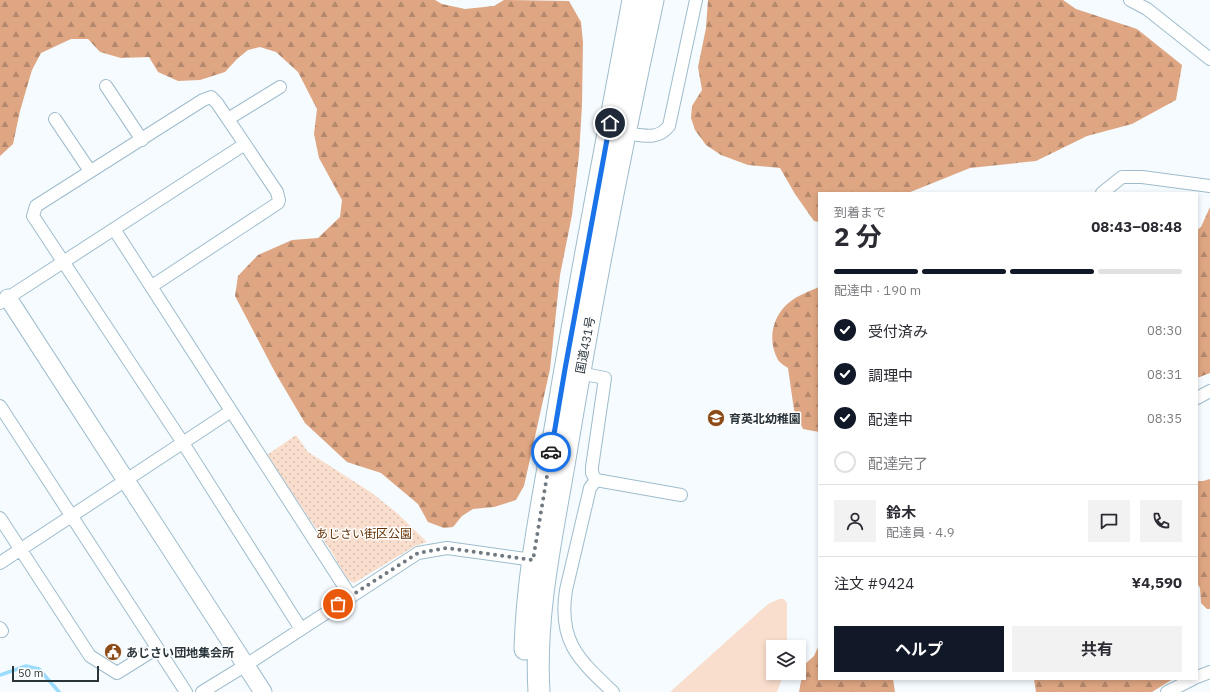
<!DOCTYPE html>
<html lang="ja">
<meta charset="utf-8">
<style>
:root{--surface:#fff;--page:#f2f2f3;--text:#2b2b33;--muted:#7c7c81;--line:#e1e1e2;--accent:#111827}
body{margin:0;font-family:"IBM Plex Sans","Noto Sans JP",sans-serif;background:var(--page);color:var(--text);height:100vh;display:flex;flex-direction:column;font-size:15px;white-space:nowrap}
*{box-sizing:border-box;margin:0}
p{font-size:13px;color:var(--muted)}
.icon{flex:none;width:22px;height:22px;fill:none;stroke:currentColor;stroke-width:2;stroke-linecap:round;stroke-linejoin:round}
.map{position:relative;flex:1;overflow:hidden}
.drawer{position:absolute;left:818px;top:192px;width:380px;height:488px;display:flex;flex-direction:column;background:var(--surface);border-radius:0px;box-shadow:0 2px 6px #0003}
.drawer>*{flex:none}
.fabs{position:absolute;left:766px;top:640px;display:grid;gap:8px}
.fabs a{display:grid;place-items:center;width:40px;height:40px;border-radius:0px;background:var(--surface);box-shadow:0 2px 6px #0003;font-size:20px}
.scale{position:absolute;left:12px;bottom:10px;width:87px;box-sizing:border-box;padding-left:4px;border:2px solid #29353b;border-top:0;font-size:11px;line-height:14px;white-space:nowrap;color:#29353b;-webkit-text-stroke:3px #fff;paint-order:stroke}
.pin{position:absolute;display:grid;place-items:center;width:34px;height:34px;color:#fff;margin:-17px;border:2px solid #fff;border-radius:50%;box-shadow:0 1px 4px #0007}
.courier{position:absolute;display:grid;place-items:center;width:40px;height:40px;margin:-20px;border:3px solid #1a73e8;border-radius:50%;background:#fff;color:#222;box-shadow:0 1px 5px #0007}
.summary em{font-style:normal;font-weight:700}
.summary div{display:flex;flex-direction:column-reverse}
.summary{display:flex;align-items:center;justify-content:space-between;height:68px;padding:0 16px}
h1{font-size:26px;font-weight:700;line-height:30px}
.bar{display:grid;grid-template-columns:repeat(4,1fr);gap:6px 4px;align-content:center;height:48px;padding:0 16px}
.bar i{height:5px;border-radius:3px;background:var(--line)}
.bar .selected{background:var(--accent)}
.bar p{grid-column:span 4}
.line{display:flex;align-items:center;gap:10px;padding:0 16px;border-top:1px solid var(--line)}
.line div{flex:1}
.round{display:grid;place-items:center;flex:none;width:42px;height:42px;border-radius:0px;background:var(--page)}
ol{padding:0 16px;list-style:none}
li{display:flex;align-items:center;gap:12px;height:44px}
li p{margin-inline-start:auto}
li .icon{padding:4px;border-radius:50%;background:var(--accent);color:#fff;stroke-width:4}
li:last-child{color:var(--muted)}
li i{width:22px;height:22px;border:2px solid var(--line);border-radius:50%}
.cta{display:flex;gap:8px;margin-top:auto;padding:8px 16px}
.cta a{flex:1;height:46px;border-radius:0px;background:var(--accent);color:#fff;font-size:16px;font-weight:700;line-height:46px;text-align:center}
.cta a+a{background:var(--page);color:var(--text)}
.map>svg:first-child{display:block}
</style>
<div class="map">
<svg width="1210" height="692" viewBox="0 0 1210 692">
<defs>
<pattern id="forest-firs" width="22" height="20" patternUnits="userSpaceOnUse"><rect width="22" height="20" fill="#dea683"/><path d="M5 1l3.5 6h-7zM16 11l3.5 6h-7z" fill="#b4886c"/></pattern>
<pattern id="park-dots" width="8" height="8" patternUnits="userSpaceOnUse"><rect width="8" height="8" fill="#f9decd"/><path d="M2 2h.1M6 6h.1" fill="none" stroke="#d5bfb1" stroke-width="1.8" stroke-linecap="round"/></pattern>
</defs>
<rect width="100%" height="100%" fill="#f5fbff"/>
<path fill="url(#forest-firs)" d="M0,0H435L442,4L465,9L494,6L504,0L569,1L581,22L583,42L582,105L579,155L572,215L560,275L550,369L524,486L516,500L494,507L473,509L462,516L453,527L444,528L428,522L418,504L381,473L347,462L305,423L276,374L235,296L238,276L258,255L292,240L318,238L340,217L342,200L319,158L314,134L317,109L298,72L276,52L260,47L248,50L237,59L225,72L200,80L178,81L158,72L149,57L121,58L100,52L88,39H71L41,53L32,70L20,111L13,144L0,156Z
M708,0H1063L1076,9L1137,29L1182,65L1176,100L1132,124L1087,136L1036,161L970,168L908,193H819V222L814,221L795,194L780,168L748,165L721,155L706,145L695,130L691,118L692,106L702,90L698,67L706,28Z
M1210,207V373L1197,378V230L1201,227Z
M819,287V432L803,429L794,410L788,368C785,366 780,363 778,360C767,340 772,315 791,301C799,295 810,291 819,287Z
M1210,479V609H1207L1201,603L1200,588L1197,583V481H1203Z
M819,645V679H893L895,692H799L804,665L814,656Z
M1034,679H1173L1152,692H1036Z"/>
<path fill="url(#park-dots)" d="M296,435L308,452L372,493L398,514L427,542L415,546L354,583L348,580L331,551L267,455Z"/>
<path fill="#f9decd" d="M779,599H784L787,603V647H773V673H784L777,692H670L768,604Z"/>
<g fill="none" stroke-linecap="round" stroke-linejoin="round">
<path stroke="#9adbfe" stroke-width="3.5" d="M0,675L26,666L39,669L59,692"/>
<defs>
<path id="street" d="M1130,0L1147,9L1210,59
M106,86L142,140
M55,119L90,171
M228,119L280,87
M625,133C642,135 657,141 669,126L696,0
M1102,193L1122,177H1142L1210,186
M114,229L351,597
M152,286L278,203L279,200L277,192L217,103L211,97L203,100L36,206L33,216L183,443L301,629
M0,303L245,144
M579,373L605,378L592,467V473L596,480L681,495
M1197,398L1210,391
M0,406L186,692
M596,480L590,488L566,590C558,641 578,659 613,692
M0,518L90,656L117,673L157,648
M0,563L231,411
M0,628L2,631
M1197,677L1210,672
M202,692L246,665L418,553L447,548L533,560
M1167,692L1193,679"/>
<path id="secondary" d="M8,298L263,692"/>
<path id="highway" d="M525,649C527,573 543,498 556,423C579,282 607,141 633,0
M539,692C534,610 554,528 567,447C592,297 621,148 653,0"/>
</defs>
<use href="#street" stroke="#9fbccc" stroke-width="14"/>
<use href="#secondary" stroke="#9fbccc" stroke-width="19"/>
<use href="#highway" stroke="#9fbccc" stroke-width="23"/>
<use href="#street" stroke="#fff" stroke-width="12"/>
<use href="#secondary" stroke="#fff" stroke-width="17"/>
<use href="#highway" stroke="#fff" stroke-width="21"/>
</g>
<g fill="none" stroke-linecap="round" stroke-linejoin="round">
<path stroke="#707a80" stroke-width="4" stroke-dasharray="0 7.2" d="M338,604L418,553L447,548L533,560L551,452"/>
<path stroke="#1a73e8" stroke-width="5" d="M551,452L565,369L610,123"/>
</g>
<defs>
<symbol id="school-disc" viewBox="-11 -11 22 22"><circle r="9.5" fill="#8c4b17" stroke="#fff"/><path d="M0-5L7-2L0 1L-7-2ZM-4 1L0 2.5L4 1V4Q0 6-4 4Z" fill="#fff"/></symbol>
<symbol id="civic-disc" viewBox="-11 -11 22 22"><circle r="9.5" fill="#8c4b17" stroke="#fff"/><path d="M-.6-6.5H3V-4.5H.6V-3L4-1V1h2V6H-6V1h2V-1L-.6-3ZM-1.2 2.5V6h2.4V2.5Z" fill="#fff"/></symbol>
</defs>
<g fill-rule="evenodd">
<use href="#school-disc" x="706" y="408" width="20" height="20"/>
<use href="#civic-disc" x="103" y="642" width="20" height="20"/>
</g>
<g text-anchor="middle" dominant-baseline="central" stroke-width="3" stroke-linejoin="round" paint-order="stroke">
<g font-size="12" fill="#29353b" stroke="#fff">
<text transform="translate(585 345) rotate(-79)">国道431号</text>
</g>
<g font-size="12" font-weight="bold" fill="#29353b" stroke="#fff" text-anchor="start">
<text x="729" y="418">育英北幼稚園</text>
<text x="126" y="652">あじさい団地集会所</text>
</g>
<g font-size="12" fill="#643105" stroke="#fff">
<text x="364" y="533">あじさい街区公園</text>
</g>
</g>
</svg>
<div class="fabs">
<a><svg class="icon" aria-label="layers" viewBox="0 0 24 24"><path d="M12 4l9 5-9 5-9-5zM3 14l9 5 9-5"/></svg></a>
</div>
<div class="scale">50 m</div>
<div class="pin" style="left:338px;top:604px;background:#ea580c"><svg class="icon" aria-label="bag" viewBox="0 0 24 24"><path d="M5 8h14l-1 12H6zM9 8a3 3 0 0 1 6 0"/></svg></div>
<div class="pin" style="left:610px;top:123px;background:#1f2937"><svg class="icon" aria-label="home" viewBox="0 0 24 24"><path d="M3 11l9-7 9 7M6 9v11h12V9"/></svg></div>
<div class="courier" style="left:551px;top:452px"><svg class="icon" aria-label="car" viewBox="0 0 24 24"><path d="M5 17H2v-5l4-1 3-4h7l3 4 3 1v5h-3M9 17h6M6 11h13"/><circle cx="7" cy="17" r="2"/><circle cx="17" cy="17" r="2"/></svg></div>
<section class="drawer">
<div class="summary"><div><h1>2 分</h1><p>到着まで</p></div><em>08:43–08:48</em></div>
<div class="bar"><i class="selected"></i><i class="selected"></i><i class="selected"></i><i></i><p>配達中 · 190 m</p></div>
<ol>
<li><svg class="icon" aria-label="check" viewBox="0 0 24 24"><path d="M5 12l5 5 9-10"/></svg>受付済み<p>08:30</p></li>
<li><svg class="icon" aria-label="check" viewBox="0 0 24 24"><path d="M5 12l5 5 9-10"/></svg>調理中<p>08:31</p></li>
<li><svg class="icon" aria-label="check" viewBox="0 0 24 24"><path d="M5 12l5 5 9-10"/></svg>配達中<p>08:35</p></li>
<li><i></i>配達完了</li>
</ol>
<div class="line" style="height:72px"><a class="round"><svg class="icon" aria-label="person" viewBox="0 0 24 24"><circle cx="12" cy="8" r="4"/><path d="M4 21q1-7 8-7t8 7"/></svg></a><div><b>鈴木</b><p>配達員 · 4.9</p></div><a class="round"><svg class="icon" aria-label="chat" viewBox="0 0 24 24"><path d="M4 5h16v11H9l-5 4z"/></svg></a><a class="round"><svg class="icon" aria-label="phone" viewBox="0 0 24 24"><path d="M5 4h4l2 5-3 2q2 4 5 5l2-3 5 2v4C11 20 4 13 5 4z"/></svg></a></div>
<div class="line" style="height:52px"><div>注文 #9424</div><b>¥4,590</b></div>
<div class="cta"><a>ヘルプ</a><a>共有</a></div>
</section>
</div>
